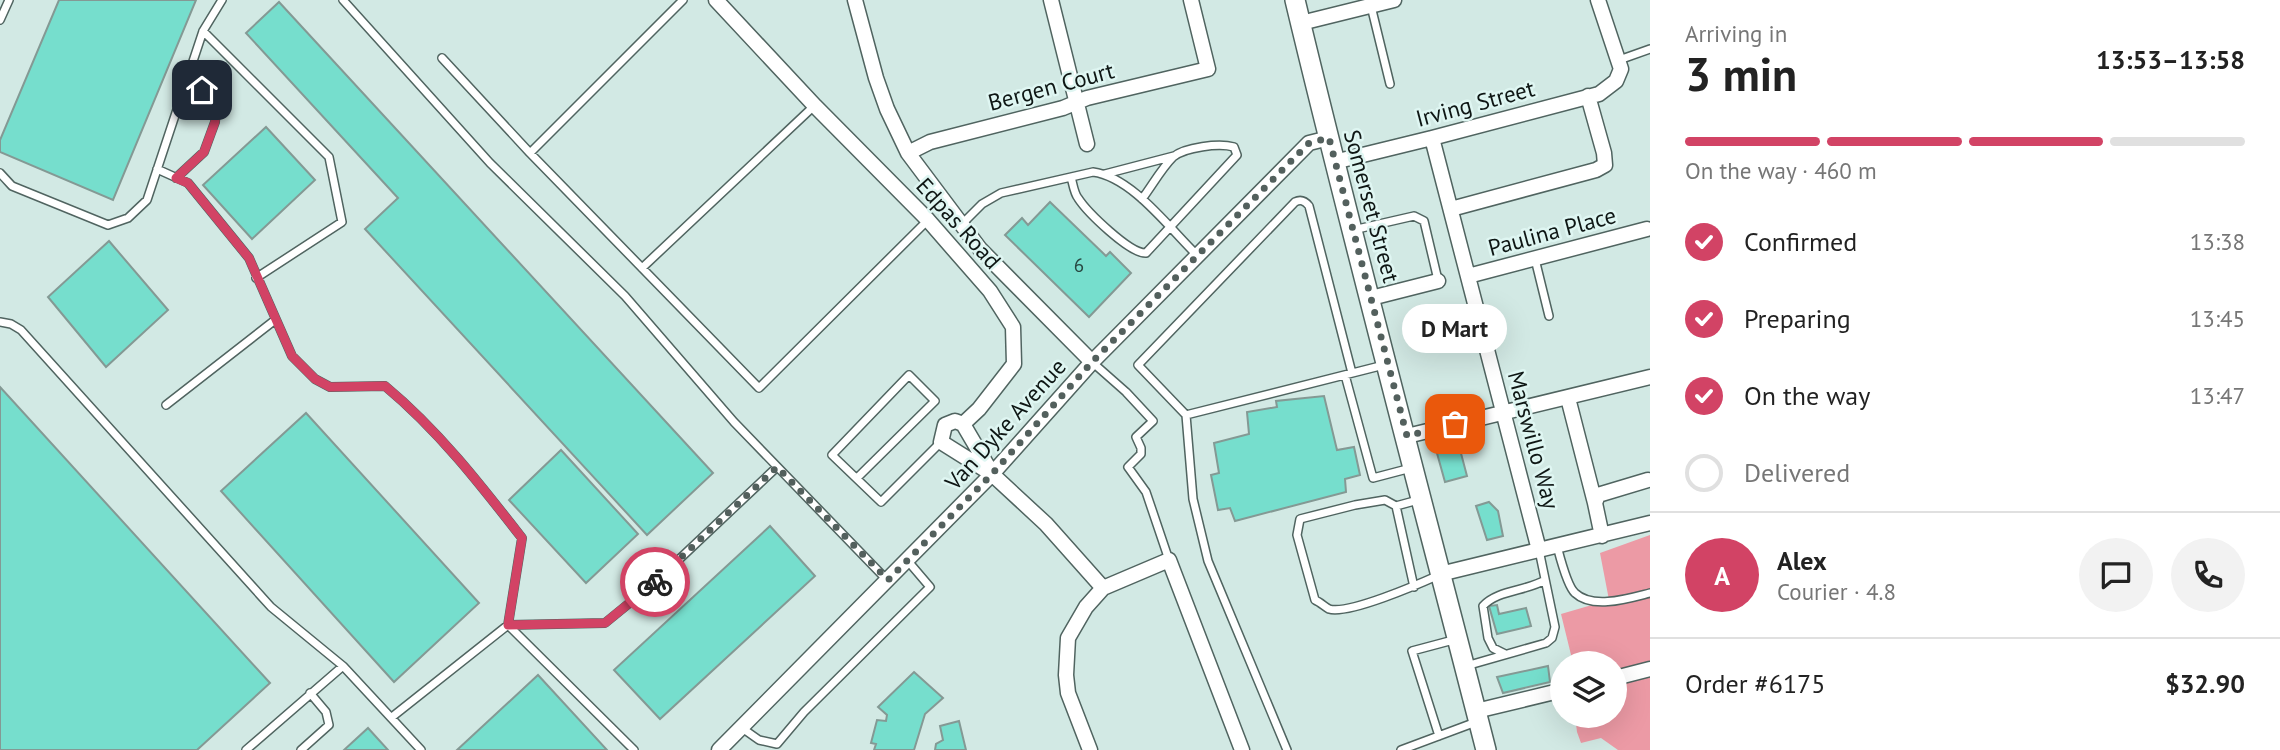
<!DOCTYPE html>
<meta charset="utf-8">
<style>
:root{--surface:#fff;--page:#f2f2f2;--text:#222;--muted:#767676;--line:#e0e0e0;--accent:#d24365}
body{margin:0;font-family:"PT Sans",sans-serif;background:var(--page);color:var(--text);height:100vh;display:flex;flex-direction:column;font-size:26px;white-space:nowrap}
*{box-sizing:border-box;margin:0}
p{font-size:23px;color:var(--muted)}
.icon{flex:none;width:38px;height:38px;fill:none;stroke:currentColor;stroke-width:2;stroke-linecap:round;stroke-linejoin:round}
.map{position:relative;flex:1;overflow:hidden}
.sheet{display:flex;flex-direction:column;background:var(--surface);width:630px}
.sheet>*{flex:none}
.buttons{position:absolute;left:1550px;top:651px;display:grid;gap:14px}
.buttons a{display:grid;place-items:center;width:77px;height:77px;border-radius:50%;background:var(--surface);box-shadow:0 7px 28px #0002;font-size:35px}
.pin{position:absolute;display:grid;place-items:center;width:60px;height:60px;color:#fff;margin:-30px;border-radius:14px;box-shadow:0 4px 10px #0006}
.courier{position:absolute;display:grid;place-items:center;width:70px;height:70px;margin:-35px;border:5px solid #d24365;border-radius:50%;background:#fff;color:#222;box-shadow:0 2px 9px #0007}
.bubble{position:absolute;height:49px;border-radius:24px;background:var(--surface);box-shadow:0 7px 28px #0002;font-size:23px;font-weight:600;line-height:49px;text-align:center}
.headline em{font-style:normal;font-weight:600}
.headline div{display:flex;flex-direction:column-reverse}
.headline{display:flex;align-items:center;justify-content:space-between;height:119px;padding:0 35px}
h1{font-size:46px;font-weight:600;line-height:52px}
.bar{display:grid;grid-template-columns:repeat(4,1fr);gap:10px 7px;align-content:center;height:84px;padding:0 35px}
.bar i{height:9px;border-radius:5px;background:var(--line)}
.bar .active{background:var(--accent)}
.bar p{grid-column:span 4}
.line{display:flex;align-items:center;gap:18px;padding:0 35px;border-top:2px solid var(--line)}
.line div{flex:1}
.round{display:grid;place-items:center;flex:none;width:74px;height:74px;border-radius:37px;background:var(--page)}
ol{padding:0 35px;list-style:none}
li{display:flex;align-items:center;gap:21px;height:77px}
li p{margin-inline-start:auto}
li .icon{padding:7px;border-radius:50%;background:var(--accent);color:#fff;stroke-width:4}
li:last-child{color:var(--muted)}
li i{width:38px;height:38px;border:4px solid var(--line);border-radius:50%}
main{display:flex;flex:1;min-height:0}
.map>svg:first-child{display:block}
</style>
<main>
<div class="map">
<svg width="1650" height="750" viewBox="0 0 1650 750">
<rect width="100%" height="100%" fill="#d2e9e4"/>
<path fill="#ec9aa5" d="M1650,535V750H1618L1601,738L1581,743L1577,732L1575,716H1615V663H1573L1561,614L1609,600L1600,553Z"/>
<path fill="#76decd" stroke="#849994" stroke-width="2" d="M59,0H196L113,200L0,152V140Z
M279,2L713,473L647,535L365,229L398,198L246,33Z
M266,127L315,180L252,239L203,185Z
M1050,202L1106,256L1110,252L1131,273L1089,317L1005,235L1022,218L1028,225Z
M109,241L168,310L106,367L48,297Z
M0,387L270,683L197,750H0Z
M1324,396L1337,450L1354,447L1360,475L1345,479L1346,492L1235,521L1230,508L1218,510L1211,475L1219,473L1214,443L1249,434L1247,412L1277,407L1276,401Z
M306,413L479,603L394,682L221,491Z
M1458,442L1467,476L1445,482L1435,446Z
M561,450L638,534L586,583L509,500Z
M1489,502L1498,511L1503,536L1487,540L1476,506Z
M770,526L815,576L660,719L614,670Z
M1497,605L1499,614L1526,608L1531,626L1497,634L1489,606Z
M1548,666L1550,682L1503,693L1497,677Z
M914,672L943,698L925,714L914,750H874L876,744L871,743L877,720L886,721L887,715L878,707Z
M538,675L607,750H457Z
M959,721L966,750H935L936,744L943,740L940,726Z
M368,728L388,750H344Z"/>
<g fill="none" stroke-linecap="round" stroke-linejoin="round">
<defs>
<path id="service" d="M343,0L490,163L625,296L734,422L887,580
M1371,6L1390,84
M0,20L9,0
M203,31L329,157L342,222L256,278
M442,58L530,153L759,388L928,220
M1619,60L1650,49
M530,153L683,0
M157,169L188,183L249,258L292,356L315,379L330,387L385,386C438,430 480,484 522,538L508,625L392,717
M0,173L12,186L108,225L128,218L147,200L203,31L222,0
M1105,174L1174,156
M1071,177C1073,184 1074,193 1078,198C1087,212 1130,254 1146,253L1237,155L1234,147C1219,143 1185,147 1173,157C1161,169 1152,186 1142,199
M176,178L204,152L215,122L216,109L189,72
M961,225L982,204L1001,193L1093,172C1132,177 1169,228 1197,255
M1353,230L1414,216L1424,221L1438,280
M1535,259L1549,316
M642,268L814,106
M0,322L11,324L21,330L271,607L343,666L421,750
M1092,362L1126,392L1153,421L1136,437L1141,448V454L1128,467L1146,492L1169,560
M1345,375L1373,478L1411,468
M166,405L275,320
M1186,415L1384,365
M857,478L935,401L909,375L832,455L881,502L941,442
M1418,500L1396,506L1385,500L1355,505L1300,519L1297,535L1315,600C1320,602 1325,607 1329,609C1348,615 1419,584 1439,575
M1396,506L1414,587
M1557,546C1560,557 1567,586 1575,593C1593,610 1630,598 1650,593
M508,625L605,623L654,583L777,467
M508,625L634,750
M1505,654L1493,648L1488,638L1483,606C1497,590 1527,591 1545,580
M1466,666L1546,643L1552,638L1555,627L1539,550
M742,728L759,740L777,744L804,712L930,587L907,560
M1439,736L1412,651L1457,639
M246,750L343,666
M301,750L329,725L326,712L310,693
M1287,750L1208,561L1193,499L1186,415L1138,365L1295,202C1301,199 1305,201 1309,206L1352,373
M1401,750L1476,722"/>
<path id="minor" d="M716,0L815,106L928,220L990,291L1013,327L1014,364L979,409L963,424
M855,0L876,78L887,109L908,153L980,249L1092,362
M1051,0L1087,144
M1301,23L1394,0
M1432,138L1539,550
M908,153L930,142L1063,108L1087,98L1208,69L1191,0
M1334,162L1432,138L1599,94L1616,81L1621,69L1598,0
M1451,209L1596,170L1605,165L1604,153L1588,96
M1468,276L1647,229
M1371,298L1438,281
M1568,398L1595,503
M963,424L955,421L945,425L941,442L992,474L1046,524L1103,588
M963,424L990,470
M1407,436L1650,377
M1602,536L1595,503L1598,495L1648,480
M1440,574L1650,523
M1615,678L1650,669
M1476,711L1563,690
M719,750L992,474L1092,362L1309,143L1329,138
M1090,750L1068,693L1066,675L1068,638L1086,607L1103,588L1169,560L1242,750"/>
<path id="secondary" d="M1295,0C1355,251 1422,500 1486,750"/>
</defs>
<use href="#service" stroke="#506460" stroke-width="10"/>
<use href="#minor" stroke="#506460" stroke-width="17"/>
<use href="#secondary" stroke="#506460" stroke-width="22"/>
<use href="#service" stroke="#fff" stroke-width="7"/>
<use href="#minor" stroke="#fff" stroke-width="14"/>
<use href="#secondary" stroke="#fff" stroke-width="19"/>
</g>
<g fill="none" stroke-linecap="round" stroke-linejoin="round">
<path stroke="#53605d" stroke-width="7" stroke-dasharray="0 12.6" d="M655,582L777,467L888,580L992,474L1092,362L1309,143L1329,138L1407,436L1455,424"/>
<path stroke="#d24365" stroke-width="9" d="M202,90L216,109L215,122L204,152L176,178L188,183L249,258L292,356L315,379L330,387L385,386C438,430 480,484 522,538L508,625L605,623L655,582"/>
</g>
<g text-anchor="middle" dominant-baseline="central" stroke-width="5" stroke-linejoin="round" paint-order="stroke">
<g font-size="19" fill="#284842">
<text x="1079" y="265">6</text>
</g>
<g font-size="23" fill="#0e1614" stroke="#dff6f2">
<text transform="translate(1051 86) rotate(-15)">Bergen Court</text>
<text transform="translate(1475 103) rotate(-15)">Irving Street</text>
<text transform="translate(1372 206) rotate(75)">Somerset Street</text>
<text transform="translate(959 223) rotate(48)">Edpas Road</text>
<text transform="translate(1552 231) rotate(-15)">Paulina Place</text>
<text transform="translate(1005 424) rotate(-48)">Van Dyke Avenue</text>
<text transform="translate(1534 440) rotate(75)">Marswillo Way</text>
</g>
</g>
</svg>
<div class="buttons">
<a><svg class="icon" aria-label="layers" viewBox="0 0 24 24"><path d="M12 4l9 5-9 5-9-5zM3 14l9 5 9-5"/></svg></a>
</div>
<div class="pin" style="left:1455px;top:424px;background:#ea580c"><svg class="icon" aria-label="bag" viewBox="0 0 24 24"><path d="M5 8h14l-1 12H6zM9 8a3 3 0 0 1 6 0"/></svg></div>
<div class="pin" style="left:202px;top:90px;background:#1f2937"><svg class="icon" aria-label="home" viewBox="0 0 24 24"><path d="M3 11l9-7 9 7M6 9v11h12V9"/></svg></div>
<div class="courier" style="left:655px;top:582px"><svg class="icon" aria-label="bike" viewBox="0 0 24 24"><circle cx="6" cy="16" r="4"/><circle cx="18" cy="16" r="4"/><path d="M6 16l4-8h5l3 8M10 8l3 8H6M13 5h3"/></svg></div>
<div class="bubble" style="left:1402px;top:304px;width:105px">D Mart</div>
</div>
<section class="sheet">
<div class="headline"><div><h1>3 min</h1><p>Arriving in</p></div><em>13:53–13:58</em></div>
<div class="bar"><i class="active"></i><i class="active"></i><i class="active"></i><i></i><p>On the way · 460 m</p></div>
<ol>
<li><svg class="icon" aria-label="check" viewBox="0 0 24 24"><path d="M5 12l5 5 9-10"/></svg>Confirmed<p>13:38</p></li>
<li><svg class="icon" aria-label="check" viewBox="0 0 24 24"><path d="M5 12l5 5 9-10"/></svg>Preparing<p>13:45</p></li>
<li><svg class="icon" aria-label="check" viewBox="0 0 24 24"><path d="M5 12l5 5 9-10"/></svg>On the way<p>13:47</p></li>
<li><i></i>Delivered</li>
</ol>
<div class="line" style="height:126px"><b class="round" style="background:var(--accent);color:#fff">A</b><div><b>Alex</b><p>Courier · 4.8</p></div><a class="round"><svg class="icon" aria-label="chat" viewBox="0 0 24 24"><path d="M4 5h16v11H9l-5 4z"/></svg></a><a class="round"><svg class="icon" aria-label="phone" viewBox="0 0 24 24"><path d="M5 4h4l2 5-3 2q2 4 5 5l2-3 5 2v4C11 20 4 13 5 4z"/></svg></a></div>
<div class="line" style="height:91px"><div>Order #6175</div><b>$32.90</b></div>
</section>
</main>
